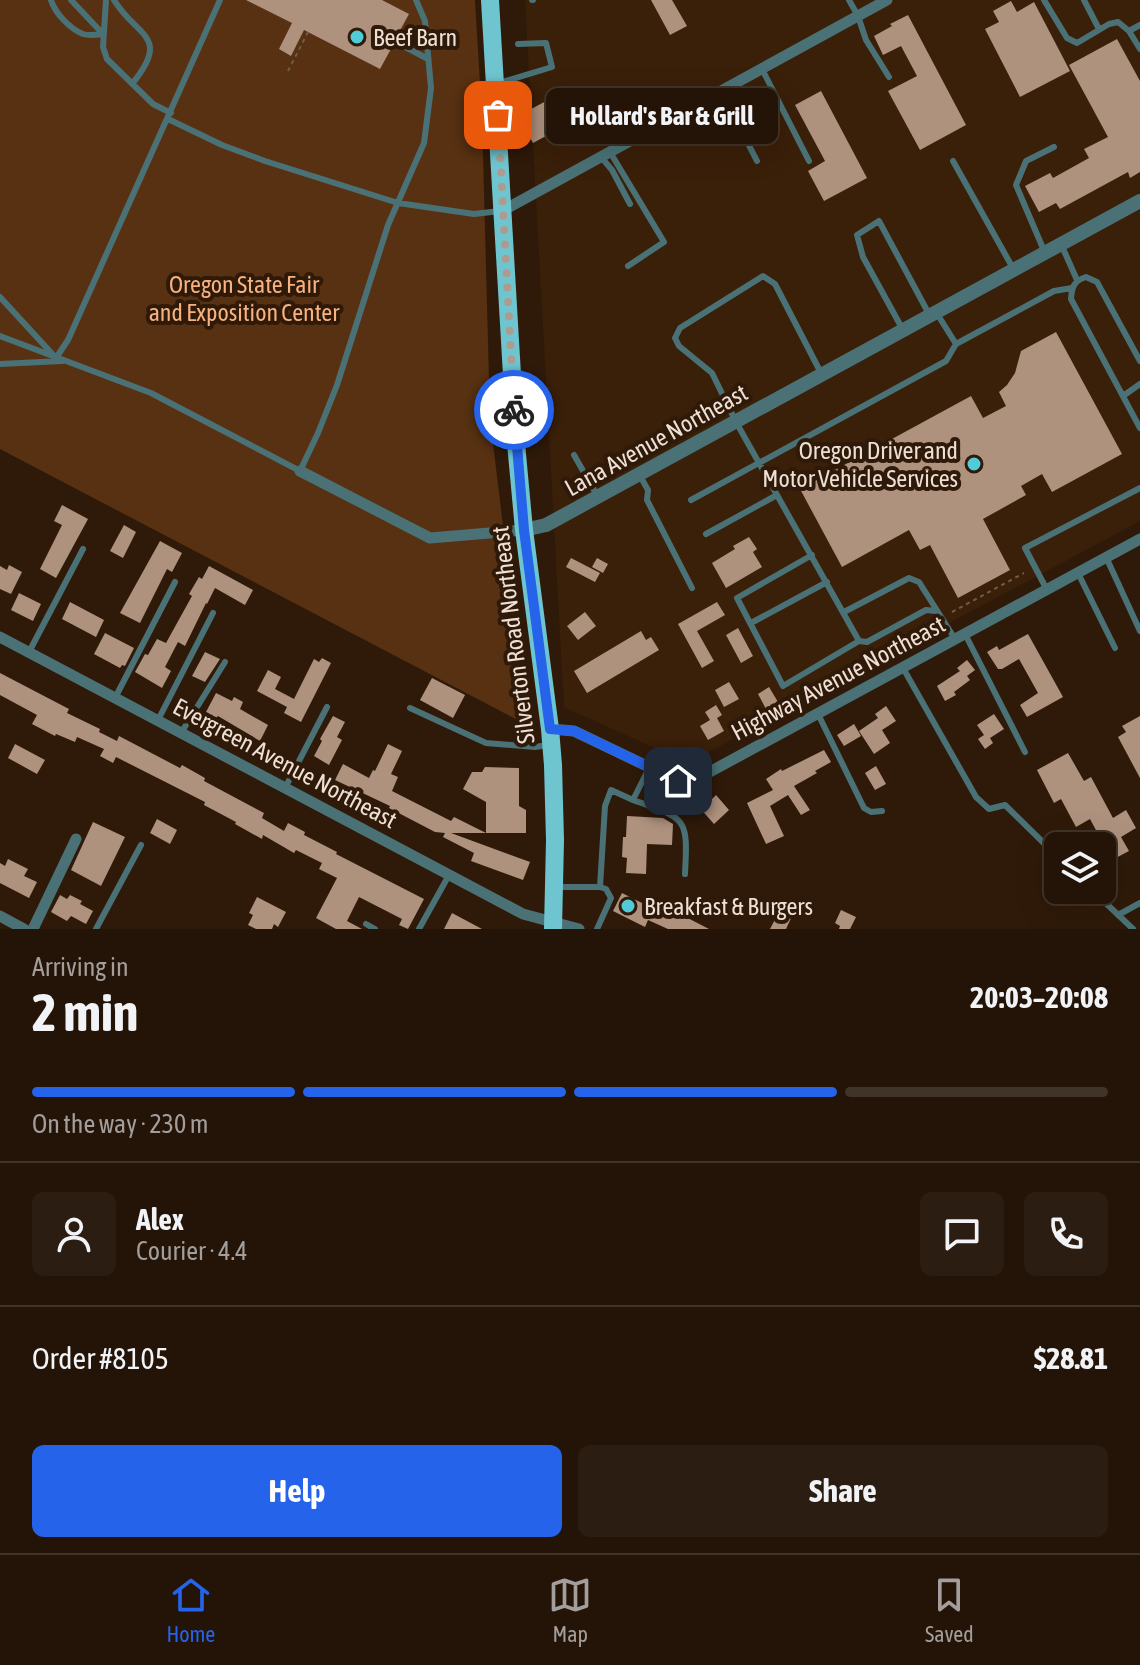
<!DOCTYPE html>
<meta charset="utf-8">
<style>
:root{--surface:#231407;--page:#2b1d11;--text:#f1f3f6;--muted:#a39e9b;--line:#403328;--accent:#2563eb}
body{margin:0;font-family:"Asap Condensed",sans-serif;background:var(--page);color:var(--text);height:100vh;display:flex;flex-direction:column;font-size:30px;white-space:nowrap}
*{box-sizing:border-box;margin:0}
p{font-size:26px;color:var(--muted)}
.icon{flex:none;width:44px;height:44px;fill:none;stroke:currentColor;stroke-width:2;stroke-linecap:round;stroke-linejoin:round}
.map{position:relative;height:929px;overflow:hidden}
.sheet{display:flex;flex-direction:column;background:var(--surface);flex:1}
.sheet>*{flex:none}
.controls{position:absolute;left:1044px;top:832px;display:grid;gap:16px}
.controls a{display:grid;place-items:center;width:72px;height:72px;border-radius:12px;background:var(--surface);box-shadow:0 8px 32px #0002,0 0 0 2px var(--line);font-size:40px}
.pin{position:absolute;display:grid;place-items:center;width:68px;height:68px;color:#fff;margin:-34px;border-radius:16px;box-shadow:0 4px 12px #0006}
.courier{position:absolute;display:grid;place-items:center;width:80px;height:80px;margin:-40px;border:6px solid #2563eb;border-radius:50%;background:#fff;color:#222;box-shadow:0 2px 10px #0007}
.bubble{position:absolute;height:56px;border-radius:12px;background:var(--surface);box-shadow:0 8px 32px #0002,0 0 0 2px var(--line);font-size:26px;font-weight:700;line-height:56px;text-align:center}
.overview em{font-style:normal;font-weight:700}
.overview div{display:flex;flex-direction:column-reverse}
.overview{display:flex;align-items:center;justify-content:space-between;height:136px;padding:0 32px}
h1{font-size:52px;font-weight:700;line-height:60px}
.bar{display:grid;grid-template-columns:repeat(4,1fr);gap:12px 8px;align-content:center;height:96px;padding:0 32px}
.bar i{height:10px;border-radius:6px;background:var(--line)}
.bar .selected{background:var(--accent)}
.bar p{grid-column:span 4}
.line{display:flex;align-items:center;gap:20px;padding:0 32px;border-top:2px solid var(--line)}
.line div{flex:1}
.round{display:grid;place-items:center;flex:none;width:84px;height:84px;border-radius:12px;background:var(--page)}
.cta{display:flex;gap:16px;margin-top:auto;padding:16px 32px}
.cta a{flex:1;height:92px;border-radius:12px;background:var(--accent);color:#fff;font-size:32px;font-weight:700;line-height:92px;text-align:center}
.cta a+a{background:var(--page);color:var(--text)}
.menu{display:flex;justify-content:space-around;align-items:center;height:112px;border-top:2px solid var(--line);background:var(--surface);font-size:22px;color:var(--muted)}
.menu a{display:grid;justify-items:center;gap:4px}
.menu .selected{color:var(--accent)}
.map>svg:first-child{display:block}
</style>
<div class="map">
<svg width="1140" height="929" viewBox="0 0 1140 929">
<rect width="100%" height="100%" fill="#2f1a09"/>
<path fill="#3a1f09" d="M525,0H1140V521L688,763L564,707Z"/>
<path fill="#573111" d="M0,0H475L482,117L490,418L527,725L0,449Z"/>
<path fill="#ae927e" d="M246,0H382L409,14L397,36H392L388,39L389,43L392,47L380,69L304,30L291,56L279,49L292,23Z
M651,0H672L687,26L670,35Z
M1011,1L1017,12L1034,2L1070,71L1020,97L985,29L999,22L993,11Z
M908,15L966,125L920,150L888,91L917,76L901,46L883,55L874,36L892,26L890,24Z
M1117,39L1140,81V172L1130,178L1128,172L1060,209L1056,203L1039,212L1025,186L1050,173L1053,178L1089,158L1084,149L1108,137L1069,65Z
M821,91L867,178L824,201L808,171L825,161L795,105Z
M563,92L572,109L553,120L555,123L552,126L555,131L533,143L518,116Z
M1056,332L1122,454L1052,492L1042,474L1021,486L1026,495L983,519L1010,570L958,598L930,545L920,550L909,530L842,567L800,489L971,396L983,418L1006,406L999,392L1007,385L1015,373L1021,351Z
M62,505L88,519L56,578L40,569L62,525L54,521Z
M124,525L136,532L123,558L110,551Z
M749,537L757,549L753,552L762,567L726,588L712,563L735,549L733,546Z
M160,541L182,553L172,572L167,569L140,623L120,613Z
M571,558L600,573L595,582L566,567Z
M597,558L608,564L603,573L592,567Z
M9,565L22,572L11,594L0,589V566L7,570Z
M209,566L253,590L245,605L215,588L207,604L206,603L185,646L178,642L165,667L171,671L162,688L135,672L145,654L148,655L157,639L166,643L192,596L189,594L199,577L202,579Z
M19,593L41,604L33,621L11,610Z
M70,602L104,620L96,637L62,619Z
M717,602L725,615L697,631L714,661L702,668L678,624Z
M585,612L596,626L578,640L567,626Z
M738,628L753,656L741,663L726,635Z
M641,631L646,640L651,637L659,650L587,693L574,671Z
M105,633L134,648L125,666L122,665L120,668L94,654Z
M1028,634L1063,697L1027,717L1020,705L1038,693L1019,659L1002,669H998L987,652L997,646L999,650Z
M205,652L220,659L205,682L192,676Z
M322,658L331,663L301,722L284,713L287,707L257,691L268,670L281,677L275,689L294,699L314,659L319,662Z
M967,660L975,670L967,676L970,680L954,692L956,695L945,701L937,686L960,671L957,668Z
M0,673L69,709L67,713L100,729L99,732L117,741L119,736L180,768L182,765L205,778L204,781L264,813L262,818L284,831L288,823L305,832L304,835L337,852L336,854L424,899L408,929L399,925L402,919L359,897L347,921L362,929H336L316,918L337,878L319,869L322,863L296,850L294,853L263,835L262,839L235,824L236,822L204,805L205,802L116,757L113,763L100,756L104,749L77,737L75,742L56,734L55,736L32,724L37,715L0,695Z
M432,678L465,695L453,718L420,700Z
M729,682L739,699L724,707L715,690Z
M769,687L778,702L766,709L758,694Z
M216,693L232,701L234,697L243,702L240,709L268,725L260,741L218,716L216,718L206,712Z
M716,705L722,715L717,718L724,731L708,740L700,726L710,720L705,712Z
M886,706L896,721L882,730L890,743L874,754L859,731L878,718L875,714Z
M994,714L1004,729L990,738L993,743L985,749L978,739L984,735L977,725Z
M333,716L345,722L337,737L342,740L329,765L314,756L322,741L320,739Z
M1140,716V778L1118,737L1126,732L1122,726Z
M854,724L861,736L844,746L837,735Z
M15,744L45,760L37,774L8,758Z
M388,744L402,751L391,774L398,777L392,791L451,821L454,817L486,833H451L530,862L523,880L471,861L474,853L443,837L445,833L435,832L389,808L390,806L335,780L343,764L369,778L373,770L375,771Z
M824,750L831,762L815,771L817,773L794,786L810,810L801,815L788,795L770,806L784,836L766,844L747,803L773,790L766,779L781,769L782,771Z
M1068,753L1084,781L1091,777L1113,818L1126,810L1136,828L1121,837L1129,851L1112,860L1090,819L1076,827L1061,799L1054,803L1037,770Z
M876,766L886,784L875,790L865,773Z
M485,767L519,768V806L526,810V833H486V802L463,789L472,772H482Z
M716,795L729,810L714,824L698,806L707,798L710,801Z
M627,816L663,818L673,824L672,845L647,844L646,874L626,873L627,858L622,857L623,837H626Z
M157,819L177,830L170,844L150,833Z
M93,822L125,837L101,886L71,870Z
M8,859L28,869L24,876L37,882L29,898L0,883V863L5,866Z
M622,893L648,906L651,899L709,929H668L648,920L645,927L613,911Z
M60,895L67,899L70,895L82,901L80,904L93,911L86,924L71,916L67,921L51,912Z
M257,897L286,912L278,927L274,924L272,929H256L248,925L253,915L249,913Z
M781,908L793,914L786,929H770Z
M841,910L856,917L850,929H839L840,926L835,923Z
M452,913L482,929H444Z"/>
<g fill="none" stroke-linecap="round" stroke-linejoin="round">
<path stroke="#6f5c4d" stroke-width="2" stroke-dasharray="4 4" stroke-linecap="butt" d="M288,71L308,32
M952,612L1024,573"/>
<path stroke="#4a7276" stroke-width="6" d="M51,0C55,13 70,29 83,34C89,36 96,35 103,34
M71,0L103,34
M106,0L103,47L107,59L153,104L171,113
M114,0C136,37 172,35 132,84
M532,0H533
M849,0L858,16L866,40L889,77
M1044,0L1067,38L1077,43L1109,24L1118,22L1129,31L1140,25
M1084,0L1099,29
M1129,31L1140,49
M394,41L428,59
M762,69L809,161
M499,83L552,67L546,43L518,44
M721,91L757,161
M168,119L222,145L265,161L398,203L474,214L500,211
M610,152L664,242L628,266
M601,157L612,170L630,204
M953,161L1014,270
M1061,244L1077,280
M1045,253L1016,185L1026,161L1054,147
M0,297L56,358L68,340L220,0
M936,312L956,344L1054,291L1072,288
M903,330L863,257L857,235L879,221L930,316
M0,336L151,393L300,471L318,433L337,385L388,225L424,143L431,88L425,21L416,0
M1140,361L1097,282L1086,277C1074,281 1072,286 1071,299L1140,428
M0,364L62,361
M821,373L775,284L763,276L680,328L675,338L679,346L712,373L736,422L859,641
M1123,396L1140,384
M574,455L598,497
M639,474L648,490L647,500L692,588
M691,500L946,361L956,344
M706,534L777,495
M812,555L737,598L783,686L859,641L867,642L926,610L936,611
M1106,557L1140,631
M1078,573L1115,648
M1047,590L1025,548L1140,488
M844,612L909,578L919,582L955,639
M751,623L827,582
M965,634L1025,752
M29,652L83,549
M903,668L976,797L989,809L1005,805L1058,857
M115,698L175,582
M410,708L486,743L535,747L548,745
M818,714L864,808L871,812L882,811
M158,720L213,613
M181,733L225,662
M285,788L327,707
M633,800C687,819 688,817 685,874
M555,887H600L605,806L611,790L633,800L649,768
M1092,890L1133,929
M1118,915L1140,903
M366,924L375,929
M96,929L141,845
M419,929L449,875
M597,929L611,898L606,889L600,887"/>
<path stroke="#4a7276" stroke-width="11" d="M504,210L887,0
M300,471L430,538L524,530
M0,637L523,914L579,929
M550,729L574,731L678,781L686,783L693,781L1140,539
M0,916L24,929
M33,929L76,839"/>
<path stroke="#4a7276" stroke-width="14" d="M524,530L546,525L1140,201"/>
<path stroke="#6fc5cf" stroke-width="18" d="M490,0L516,443L524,530L550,729L553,765L555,840L553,929"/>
</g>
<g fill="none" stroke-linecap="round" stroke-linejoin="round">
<path stroke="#ac9b8e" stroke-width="8" stroke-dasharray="0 14.4" d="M498,115L514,410"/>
<path stroke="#2563eb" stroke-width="10" d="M514,410L524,530L550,729L574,731L678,781"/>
</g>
<g fill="#52cbd8" stroke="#2f1a09" stroke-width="3">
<circle cx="357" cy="37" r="8"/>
<circle cx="974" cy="464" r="8"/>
<circle cx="628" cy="906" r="8"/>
</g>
<g text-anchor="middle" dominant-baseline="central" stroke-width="8" stroke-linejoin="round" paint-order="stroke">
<g font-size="24" fill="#efe0d5" stroke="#2f1a09" text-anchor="start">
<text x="373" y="37">Beef Barn</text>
<text x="958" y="450" text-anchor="end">Oregon Driver and<tspan x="958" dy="28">Motor Vehicle Services</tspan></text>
<text x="644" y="906">Breakfast &amp; Burgers</text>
</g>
<g font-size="24" fill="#f7b27f" stroke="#2f1a09">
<text x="244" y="284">Oregon State Fair<tspan x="244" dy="28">and Exposition Center</tspan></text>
</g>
<g font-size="24" fill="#efe0d5" stroke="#2f1a09">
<text transform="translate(656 440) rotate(-29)">Lana Avenue Northeast</text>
<text transform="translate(513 635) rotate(-97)">Silverton Road Northeast</text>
<text transform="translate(838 678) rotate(-28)">Highway Avenue Northeast</text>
<text transform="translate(285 763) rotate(28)">Evergreen Avenue Northeast</text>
</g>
</g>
</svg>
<div class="controls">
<a><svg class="icon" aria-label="layers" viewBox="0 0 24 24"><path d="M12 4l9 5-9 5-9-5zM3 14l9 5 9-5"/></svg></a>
</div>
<div class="pin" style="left:498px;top:115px;background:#ea580c"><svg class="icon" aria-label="bag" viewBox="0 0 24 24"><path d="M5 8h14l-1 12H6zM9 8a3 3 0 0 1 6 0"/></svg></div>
<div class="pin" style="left:678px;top:781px;background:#1f2937"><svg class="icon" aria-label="home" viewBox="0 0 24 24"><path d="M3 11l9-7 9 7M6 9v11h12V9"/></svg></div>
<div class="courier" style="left:514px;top:410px"><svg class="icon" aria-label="bike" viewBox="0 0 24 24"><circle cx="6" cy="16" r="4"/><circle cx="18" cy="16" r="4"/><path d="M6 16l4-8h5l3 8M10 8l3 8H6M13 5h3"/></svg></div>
<div class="bubble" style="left:546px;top:88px;width:232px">Hollard's Bar &amp; Grill</div>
</div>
<section class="sheet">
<div class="overview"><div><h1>2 min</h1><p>Arriving in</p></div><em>20:03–20:08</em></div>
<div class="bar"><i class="selected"></i><i class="selected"></i><i class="selected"></i><i></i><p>On the way · 230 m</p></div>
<div class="line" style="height:144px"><a class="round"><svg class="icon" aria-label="person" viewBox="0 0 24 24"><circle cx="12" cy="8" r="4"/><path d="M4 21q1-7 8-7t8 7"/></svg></a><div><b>Alex</b><p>Courier · 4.4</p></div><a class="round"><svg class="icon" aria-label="chat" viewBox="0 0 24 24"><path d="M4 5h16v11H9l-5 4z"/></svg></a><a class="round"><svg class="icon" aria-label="phone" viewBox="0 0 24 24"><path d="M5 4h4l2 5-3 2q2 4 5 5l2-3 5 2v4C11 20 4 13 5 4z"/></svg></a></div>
<div class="line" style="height:104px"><div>Order #8105</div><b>$28.81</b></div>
<div class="cta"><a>Help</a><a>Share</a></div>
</section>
<nav class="menu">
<a class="selected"><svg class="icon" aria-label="home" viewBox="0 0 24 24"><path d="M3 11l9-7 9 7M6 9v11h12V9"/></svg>Home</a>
<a><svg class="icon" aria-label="map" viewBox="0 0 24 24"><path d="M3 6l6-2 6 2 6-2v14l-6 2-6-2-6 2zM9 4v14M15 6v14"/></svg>Map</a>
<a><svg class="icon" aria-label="saved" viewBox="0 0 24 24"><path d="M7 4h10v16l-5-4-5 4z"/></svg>Saved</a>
</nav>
